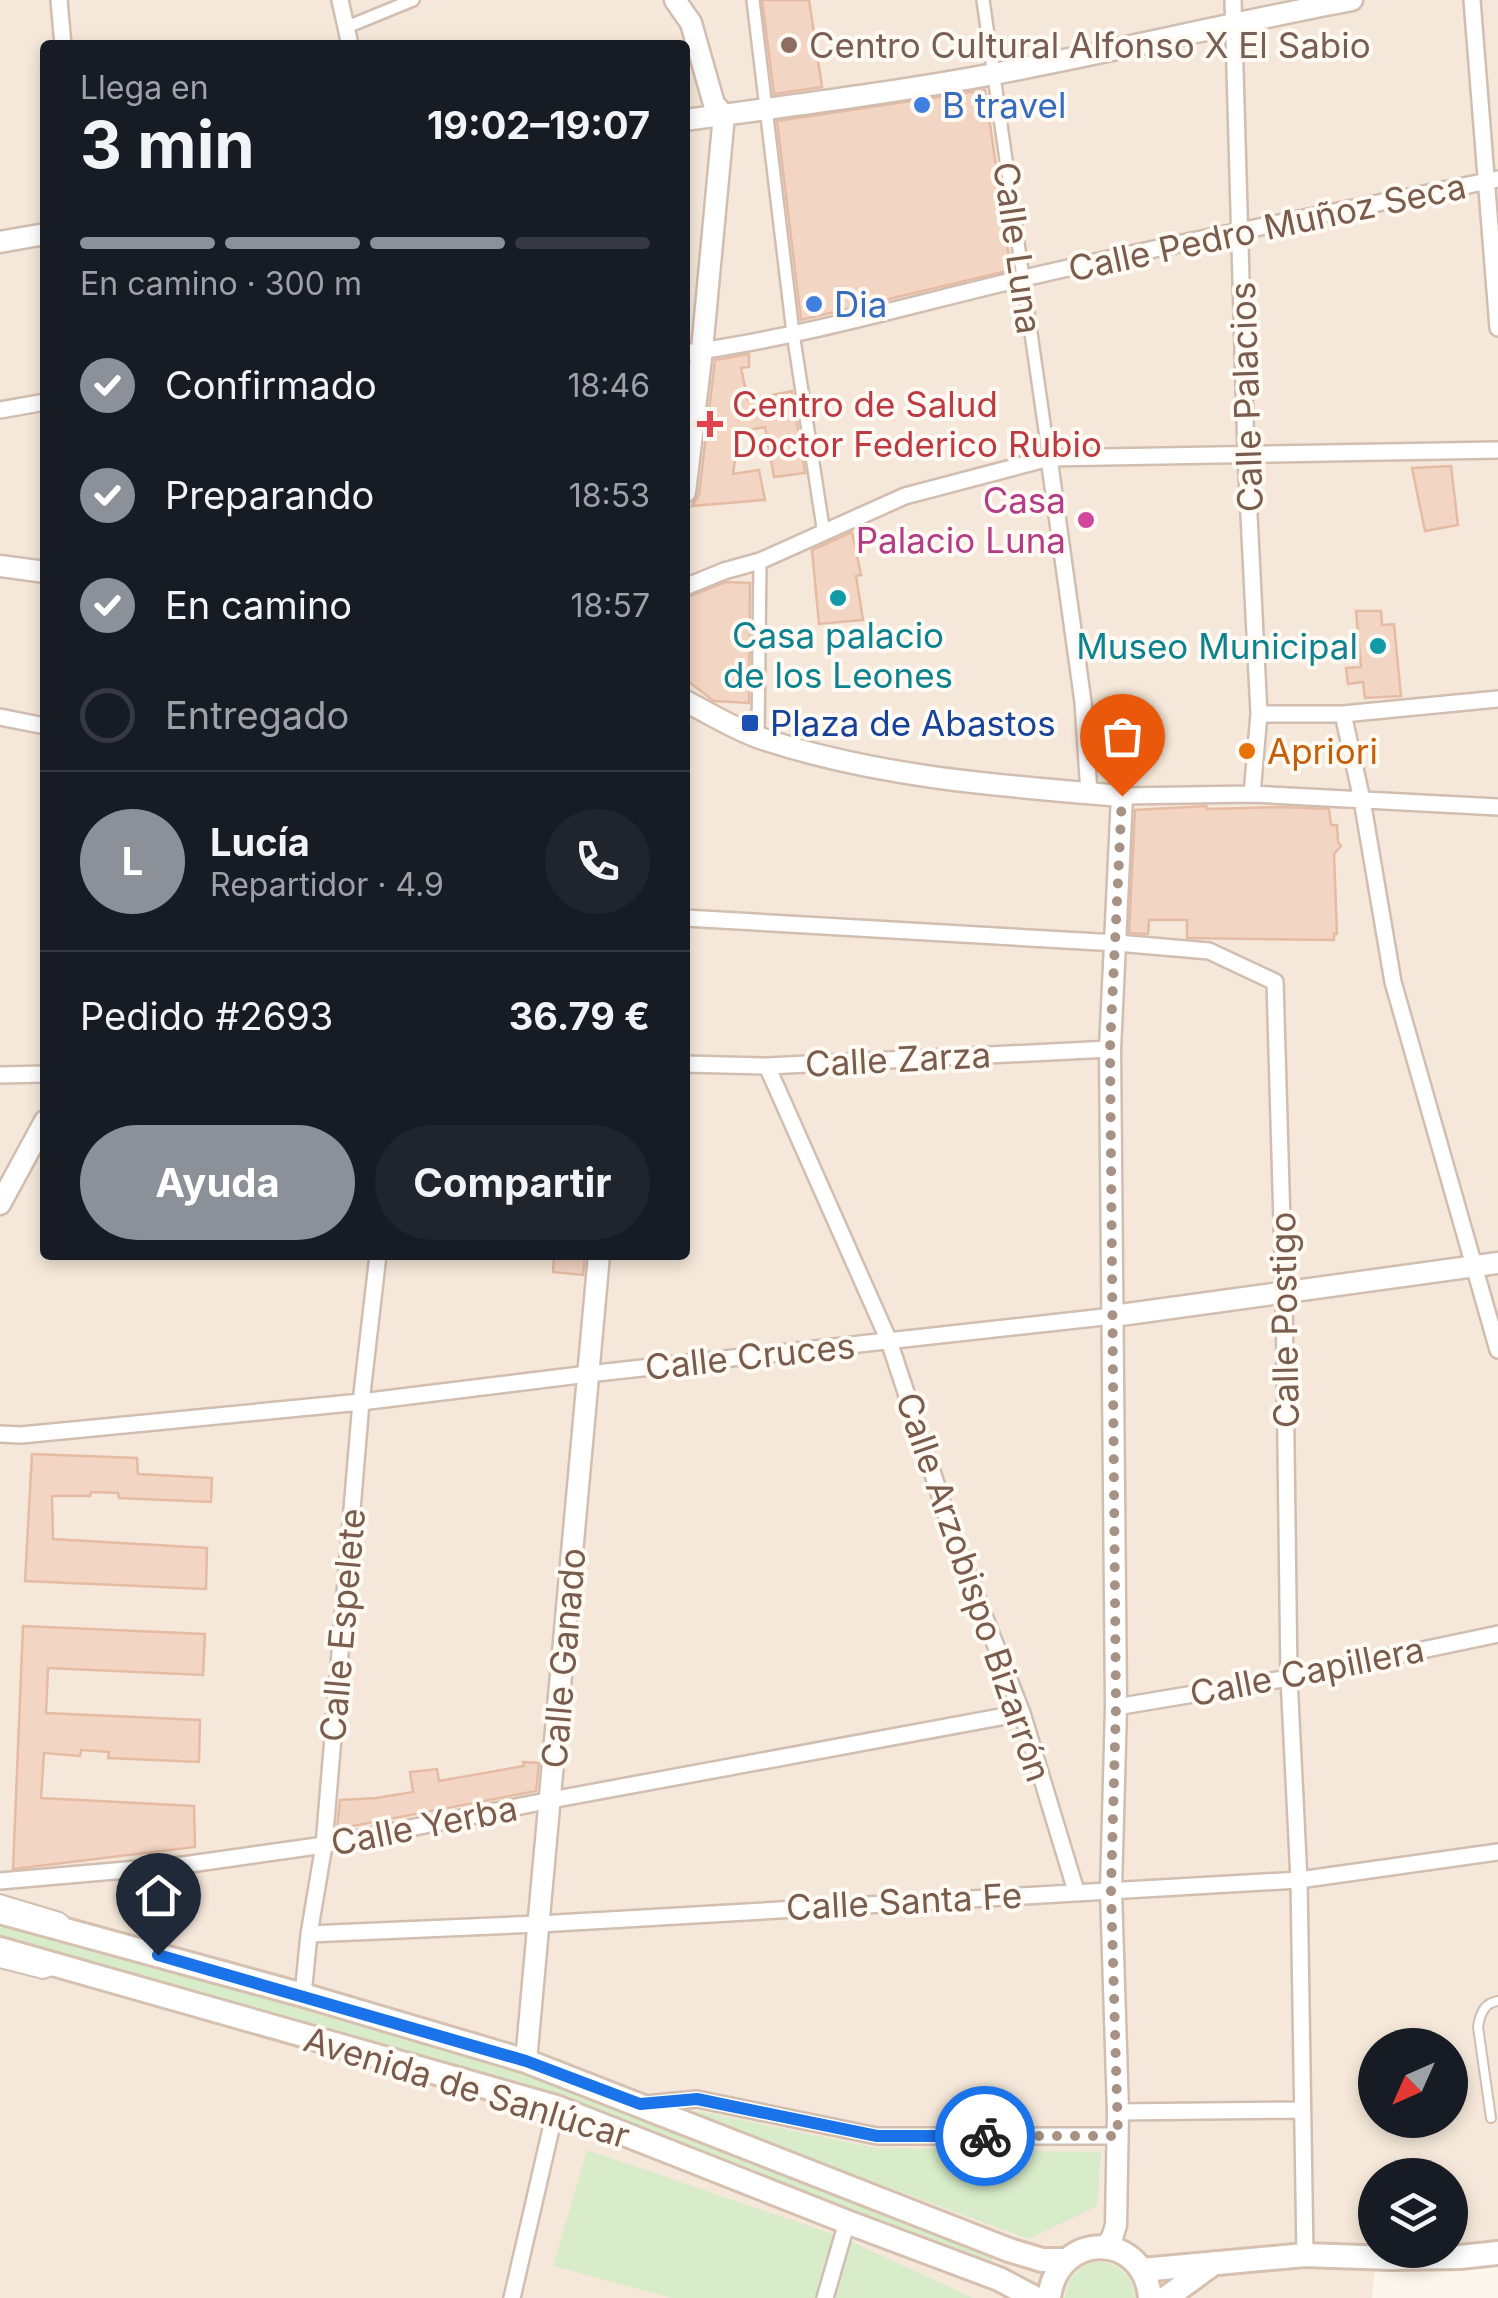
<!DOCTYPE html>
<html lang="es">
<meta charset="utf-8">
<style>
:root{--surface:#171b24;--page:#20242c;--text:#f1f3f6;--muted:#9ea1a6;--line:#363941;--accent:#8c9099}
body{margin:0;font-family:Inter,sans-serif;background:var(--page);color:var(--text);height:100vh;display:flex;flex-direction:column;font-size:38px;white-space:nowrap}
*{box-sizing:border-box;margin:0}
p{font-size:32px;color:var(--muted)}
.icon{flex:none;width:55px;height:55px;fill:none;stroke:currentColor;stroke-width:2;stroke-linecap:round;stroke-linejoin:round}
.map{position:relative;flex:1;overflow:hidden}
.drawer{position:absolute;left:40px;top:40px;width:650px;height:1220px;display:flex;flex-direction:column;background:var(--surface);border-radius:10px;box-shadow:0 5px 15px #0003}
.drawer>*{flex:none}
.needle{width:65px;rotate:225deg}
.buttons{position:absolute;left:1358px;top:2028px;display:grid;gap:20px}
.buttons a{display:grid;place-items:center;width:110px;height:110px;border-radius:50%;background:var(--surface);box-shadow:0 5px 15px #0003;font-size:50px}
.pin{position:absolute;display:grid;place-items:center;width:85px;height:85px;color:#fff;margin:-102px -42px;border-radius:50% 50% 50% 0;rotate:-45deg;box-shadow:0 0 10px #0007}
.pin .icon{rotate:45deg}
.courier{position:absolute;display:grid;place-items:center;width:100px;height:100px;margin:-50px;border:8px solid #1a73e8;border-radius:50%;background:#fff;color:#222;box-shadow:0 2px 12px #0007}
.headline em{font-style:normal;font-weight:700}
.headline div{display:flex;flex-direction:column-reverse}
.headline{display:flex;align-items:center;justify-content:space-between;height:170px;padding:0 40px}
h1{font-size:65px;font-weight:700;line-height:75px}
.bar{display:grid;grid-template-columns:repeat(4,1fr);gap:15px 10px;align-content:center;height:120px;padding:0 40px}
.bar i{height:12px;border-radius:8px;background:var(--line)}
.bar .current{background:var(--accent)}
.bar p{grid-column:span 4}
.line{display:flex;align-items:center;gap:25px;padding:0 40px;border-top:2px solid var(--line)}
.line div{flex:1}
.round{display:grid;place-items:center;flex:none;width:105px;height:105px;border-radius:52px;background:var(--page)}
ol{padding:0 40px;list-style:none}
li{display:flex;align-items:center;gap:30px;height:110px}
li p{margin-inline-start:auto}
li .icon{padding:10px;border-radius:50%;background:var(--accent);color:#fff;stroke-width:4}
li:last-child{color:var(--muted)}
li i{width:55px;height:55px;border:5px solid var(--line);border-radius:50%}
.button{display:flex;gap:20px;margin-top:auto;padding:20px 40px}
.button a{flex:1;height:115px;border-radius:60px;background:var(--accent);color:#fff;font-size:40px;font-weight:700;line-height:115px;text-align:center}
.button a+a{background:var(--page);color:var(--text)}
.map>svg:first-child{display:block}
</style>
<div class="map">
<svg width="1498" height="2298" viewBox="0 0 1498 2298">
<rect width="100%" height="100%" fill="#fdf6ec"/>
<path fill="#f5e8da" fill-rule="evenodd" d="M0,0H1498V2261L1376,2260L1372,2298H0ZM45,45H685V1255H45ZM1375,2045H1450V2120H1375ZM1375,2175H1450V2250H1375Z"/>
<path fill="#d8ecc9" d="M0,1922L525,2074L994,2254L988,2269L584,2109L0,1941Z
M697,2111L876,2148L1101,2152L1097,2206L1029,2239L685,2113Z
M587,2150L841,2237L973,2298H672L553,2266Z
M1092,2262C1117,2261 1133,2273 1135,2298H1065C1067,2280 1075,2269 1092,2262Z"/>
<path fill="#f3d5c3" stroke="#e6bba3" stroke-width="2.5" d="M762,0H809L822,87L774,94Z
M985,90L1011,270L801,320L777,121Z
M749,354V367L741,368L748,400L792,391L805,473L774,477L765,427L739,432L733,474L759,470L765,500L692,506L699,494L715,360Z
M1451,466L1458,525L1425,531L1412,468Z
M852,532L861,575L856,576L863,620L819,624L812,550Z
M726,582L750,583L749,703L714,701L689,682L685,675V598Z
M1356,611H1381L1382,625L1394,624L1401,696L1365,698L1363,682L1348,684L1346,668L1361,667Z
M1206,806L1207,809L1283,807L1329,809L1331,825H1337L1338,842L1341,846L1334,854L1337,934H1334V940L1187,938V920H1149L1148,934L1129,933L1135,810Z
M554,1255H585L583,1275L553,1272Z
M32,1454L137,1458L138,1474L212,1478L211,1502L119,1498L118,1493L91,1492L90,1496H52L53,1539L207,1548L206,1589L25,1581Z
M23,1626L205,1634L203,1675L48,1668L46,1713L200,1720L199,1762L108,1758L109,1752L81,1750L80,1756L44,1753L41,1798L194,1806L195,1847L13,1869Z
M523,1762L539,1763L536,1791L337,1829L340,1800L376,1798L413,1792L410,1772L437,1769L439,1781L524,1766Z"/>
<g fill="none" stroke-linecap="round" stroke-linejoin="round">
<defs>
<path id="service" d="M0,1899L60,1917L64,1920
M0,1963L43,1974L53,1971
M1491,2118L1478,2027C1480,2014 1484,2003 1498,2001"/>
<path id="pedestrian" d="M753,0L793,333L824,534
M983,0L1049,458
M347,27L413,0
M758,737L760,561"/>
<path id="minor" d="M59,0L63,45
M340,0L350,45
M1233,0L1246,455L1259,714L1252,794
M1472,0L1498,328
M685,353C798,338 909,305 1020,279C1179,242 1339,211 1498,179
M0,410L45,402
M1049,458L1083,702L1089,793
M685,587L724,571L760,561L905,496L1049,458L1498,450
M1259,714H1343L1498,699
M1343,714L1362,800L1393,982L1498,1350
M0,717L45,726
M1122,796L1252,794L1498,807
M685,918L1117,943L1209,951L1275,982L1284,1292L1289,1678L1299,1880L1305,2255
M685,1064L767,1066L1110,1049
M767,1066L889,1341L955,1541L1022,1713L1076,1891
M0,1075L45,1074
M0,1434L21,1435L361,1402L588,1374L1113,1316
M1116,1707L1289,1678L1498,1634
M0,1881L183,1865L324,1845L551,1800L1022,1713
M309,1934L539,1924L1299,1880L1498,1852
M303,1995L309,1934L324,1845L361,1402L378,1255
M645,2104L697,2099L877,2136H1118
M1118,2112L1302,2110
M512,2298L556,2107
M825,2298L847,2222"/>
<path id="tertiary" d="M675,0L691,23L714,104L724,115L702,350L685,492
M685,120C788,106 892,93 994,74C1114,51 1232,23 1352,0
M0,242L45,234
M0,566L45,572
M685,701C709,713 734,729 760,738C876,777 1001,786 1122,796L1110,1049L1116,1707L1111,1890L1118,2112L1116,2225L1112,2238L1105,2247
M0,1204L45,1121
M1113,1316L1498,1263
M526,2061C551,1792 573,1523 599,1255"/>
<path id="secondary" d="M0,1912L303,1995L526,2061L1009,2250L1042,2260H1066
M0,1949L556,2107L847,2222L999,2279L1035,2298
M1142,2270L1305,2255L1391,2258L1460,2257L1498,2253
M1049,2298C1057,2230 1145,2231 1150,2298
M1166,2298L1214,2263"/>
</defs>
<use href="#service" stroke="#d1beb0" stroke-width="12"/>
<use href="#pedestrian" stroke="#d1beb0" stroke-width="16"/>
<use href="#minor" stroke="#d1beb0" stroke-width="20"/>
<use href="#tertiary" stroke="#d1beb0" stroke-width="25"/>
<use href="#secondary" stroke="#d6c0b0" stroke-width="28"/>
<use href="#service" stroke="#fff" stroke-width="8"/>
<use href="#pedestrian" stroke="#fff" stroke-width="11"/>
<use href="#minor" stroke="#fff" stroke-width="15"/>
<use href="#tertiary" stroke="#fff" stroke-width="20"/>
<use href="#secondary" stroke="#fff" stroke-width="22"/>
</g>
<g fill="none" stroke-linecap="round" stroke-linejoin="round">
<path stroke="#a89285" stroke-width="10" stroke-dasharray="0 18" d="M985,2136H1118L1111,1890L1116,1706L1110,1048L1122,796"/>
<path stroke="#1a73e8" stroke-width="12" d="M158,1955L526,2061L640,2104L697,2099L877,2136H985"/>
</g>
<circle fill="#8d6e63" stroke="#fffaf3" stroke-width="4" cx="789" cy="45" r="10"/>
<g fill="#3f7fe0" stroke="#fffaf3" stroke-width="4">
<circle cx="922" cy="105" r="10"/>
<circle cx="814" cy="304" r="10"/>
</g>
<path fill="#e0444e" stroke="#fffaf3" stroke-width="4" d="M705 409h10v10h10v10h-10v10h-10v-10h-10v-10h10z"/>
<circle fill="#d1479c" stroke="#fffaf3" stroke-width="4" cx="1086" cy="520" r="10"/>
<g fill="#0f9aa8" stroke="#fffaf3" stroke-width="4">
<circle cx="838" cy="598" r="10"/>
<circle cx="1378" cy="646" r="10"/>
</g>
<rect fill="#1a4fb4" stroke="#fffaf3" stroke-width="4" x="740" y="713" width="20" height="20" rx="5"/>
<circle fill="#e8710a" stroke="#fffaf3" stroke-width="4" cx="1247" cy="751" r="10"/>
<g text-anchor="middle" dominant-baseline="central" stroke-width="8" stroke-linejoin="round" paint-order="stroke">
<g font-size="35" fill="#785e54" stroke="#fffaf3" text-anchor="start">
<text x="809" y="45">Centro Cultural Alfonso X El Sabio</text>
</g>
<g font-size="35" fill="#366cbe" stroke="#fffaf3" text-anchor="start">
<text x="942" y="105">B travel</text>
<text x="834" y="304">Dia</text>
</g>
<g font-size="35" fill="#7a5c4d" stroke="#fffaf3">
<text transform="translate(1267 227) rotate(-12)">Calle Pedro Muñoz Seca</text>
<text transform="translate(1018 248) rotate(82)">Calle Luna</text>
<text transform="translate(1246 397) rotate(-92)">Calle Palacios</text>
<text transform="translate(898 1059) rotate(-3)">Calle Zarza</text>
<text transform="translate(1284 1320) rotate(-91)">Calle Postigo</text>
<text transform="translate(750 1356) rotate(-6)">Calle Cruces</text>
<text transform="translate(974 1587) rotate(71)">Calle Arzobispo Bizarrón</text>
<text transform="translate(342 1625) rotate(-85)">Calle Espelete</text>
<text transform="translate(563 1658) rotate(-85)">Calle Ganado</text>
<text transform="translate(1307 1671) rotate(-11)">Calle Capillera</text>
<text transform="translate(424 1825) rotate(-11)">Calle Yerba</text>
<text transform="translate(904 1901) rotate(-3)">Calle Santa Fe</text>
<text transform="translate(467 2087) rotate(17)">Avenida de Sanlúcar</text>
</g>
<g font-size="35" fill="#be3a42" stroke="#fffaf3" text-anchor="start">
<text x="732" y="404">Centro de Salud<tspan x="732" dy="40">Doctor Federico Rubio</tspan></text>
</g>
<g font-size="35" fill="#b23c85" stroke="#fffaf3" text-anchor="end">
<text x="1066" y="500">Casa<tspan x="1066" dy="40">Palacio Luna</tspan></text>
</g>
<g font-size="35" fill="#0d838f" stroke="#fffaf3">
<text x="838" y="635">Casa palacio<tspan x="838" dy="40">de los Leones</tspan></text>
<text x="1358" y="646" text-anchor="end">Museo Municipal</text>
</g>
<g font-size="35" fill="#164399" stroke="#fffaf3" text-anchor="start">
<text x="770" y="723">Plaza de Abastos</text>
</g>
<g font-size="35" fill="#c56008" stroke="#fffaf3" text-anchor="start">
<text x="1267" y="751">Apriori</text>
</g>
</g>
</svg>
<div class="buttons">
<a><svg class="needle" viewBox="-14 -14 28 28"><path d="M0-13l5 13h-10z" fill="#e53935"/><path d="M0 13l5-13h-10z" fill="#9ea1a6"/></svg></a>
<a><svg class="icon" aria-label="layers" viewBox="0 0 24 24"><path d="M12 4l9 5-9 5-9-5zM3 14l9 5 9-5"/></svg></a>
</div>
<div class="pin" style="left:1122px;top:796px;background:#ea580c"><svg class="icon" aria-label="bag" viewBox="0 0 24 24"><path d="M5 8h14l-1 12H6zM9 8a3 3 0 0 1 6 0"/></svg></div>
<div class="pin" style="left:158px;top:1955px;background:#1f2937"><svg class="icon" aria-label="home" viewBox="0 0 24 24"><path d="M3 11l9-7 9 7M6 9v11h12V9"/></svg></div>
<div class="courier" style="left:985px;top:2136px"><svg class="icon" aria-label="bike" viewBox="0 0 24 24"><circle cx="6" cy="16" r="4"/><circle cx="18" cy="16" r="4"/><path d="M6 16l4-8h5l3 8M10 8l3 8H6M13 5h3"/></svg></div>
<section class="drawer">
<div class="headline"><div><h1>3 min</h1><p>Llega en</p></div><em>19:02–19:07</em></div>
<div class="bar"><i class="current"></i><i class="current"></i><i class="current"></i><i></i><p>En camino · 300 m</p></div>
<ol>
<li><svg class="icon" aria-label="check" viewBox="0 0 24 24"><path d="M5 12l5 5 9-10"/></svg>Confirmado<p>18:46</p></li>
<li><svg class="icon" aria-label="check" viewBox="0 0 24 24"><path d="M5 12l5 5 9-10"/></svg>Preparando<p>18:53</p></li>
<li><svg class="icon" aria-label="check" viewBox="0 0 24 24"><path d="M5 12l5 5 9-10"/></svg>En camino<p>18:57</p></li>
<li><i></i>Entregado</li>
</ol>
<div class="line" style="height:180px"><b class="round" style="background:var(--accent);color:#fff">L</b><div><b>Lucía</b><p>Repartidor · 4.9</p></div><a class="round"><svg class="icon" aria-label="phone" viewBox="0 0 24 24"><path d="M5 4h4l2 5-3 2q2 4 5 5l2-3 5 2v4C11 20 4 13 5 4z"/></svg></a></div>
<div class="line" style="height:130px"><div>Pedido #2693</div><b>36.79 €</b></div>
<div class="button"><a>Ayuda</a><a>Compartir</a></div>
</section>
</div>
